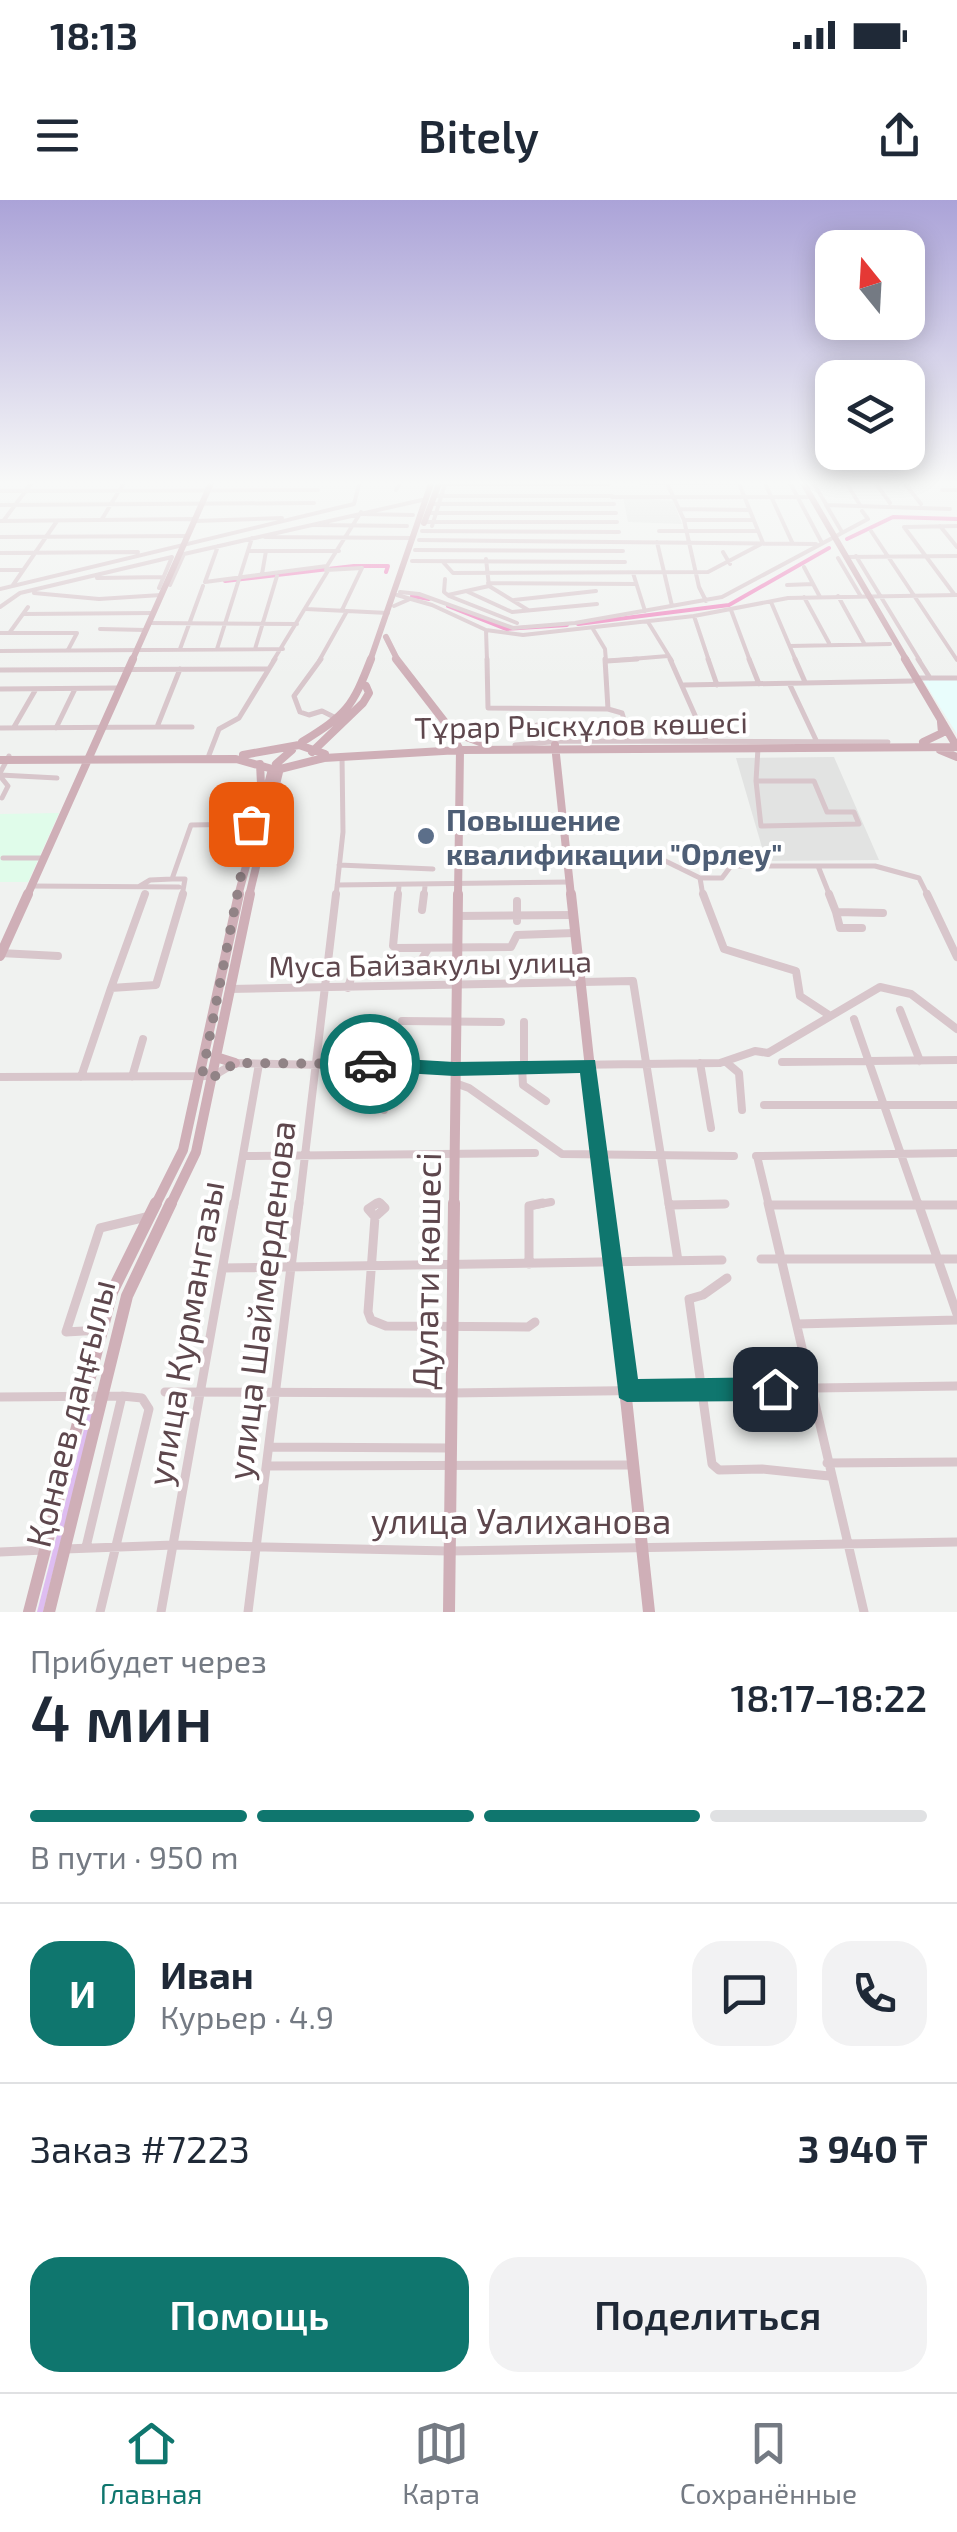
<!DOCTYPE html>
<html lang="ru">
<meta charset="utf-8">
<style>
:root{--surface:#fff;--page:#f2f2f3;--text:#1f2937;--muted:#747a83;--line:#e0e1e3;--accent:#0f766e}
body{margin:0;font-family:"Exo 2",sans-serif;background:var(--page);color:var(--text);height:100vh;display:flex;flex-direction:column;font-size:38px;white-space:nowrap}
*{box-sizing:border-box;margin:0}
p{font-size:32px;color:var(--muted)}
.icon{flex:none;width:55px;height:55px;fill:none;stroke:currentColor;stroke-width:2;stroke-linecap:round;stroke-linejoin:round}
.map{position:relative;height:1412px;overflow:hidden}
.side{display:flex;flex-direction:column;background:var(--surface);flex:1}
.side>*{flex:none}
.needle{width:65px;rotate:342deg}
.fabs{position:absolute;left:815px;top:30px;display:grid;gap:20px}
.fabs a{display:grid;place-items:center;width:110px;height:110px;border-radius:20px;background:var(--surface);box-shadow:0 5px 25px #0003;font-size:50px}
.pin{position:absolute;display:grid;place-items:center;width:85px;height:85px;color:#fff;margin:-42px;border-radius:20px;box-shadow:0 5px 15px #0006}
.courier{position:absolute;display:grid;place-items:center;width:100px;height:100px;margin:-50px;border:8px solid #0f766e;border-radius:50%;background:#fff;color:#222;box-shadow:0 2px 12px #0007}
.headline em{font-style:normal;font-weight:600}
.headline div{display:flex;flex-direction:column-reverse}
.headline{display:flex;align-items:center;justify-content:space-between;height:170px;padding:0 30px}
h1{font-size:65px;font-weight:600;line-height:75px}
.bar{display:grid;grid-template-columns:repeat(4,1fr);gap:15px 10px;align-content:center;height:120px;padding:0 30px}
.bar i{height:12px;border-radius:8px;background:var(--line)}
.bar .selected{background:var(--accent)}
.bar p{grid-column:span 4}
.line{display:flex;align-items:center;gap:25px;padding:0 30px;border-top:2px solid var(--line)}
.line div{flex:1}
.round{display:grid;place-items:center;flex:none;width:105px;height:105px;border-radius:30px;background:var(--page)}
.action{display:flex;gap:20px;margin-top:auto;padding:20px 30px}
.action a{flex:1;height:115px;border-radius:30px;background:var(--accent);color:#fff;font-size:40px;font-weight:600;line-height:115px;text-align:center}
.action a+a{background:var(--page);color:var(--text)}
.status{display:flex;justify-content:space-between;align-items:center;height:70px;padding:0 50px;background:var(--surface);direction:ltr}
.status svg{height:28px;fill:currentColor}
header{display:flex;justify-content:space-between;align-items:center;height:130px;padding:0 30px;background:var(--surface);font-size:45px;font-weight:600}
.tab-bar{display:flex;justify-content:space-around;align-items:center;height:140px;border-top:2px solid var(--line);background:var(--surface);font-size:28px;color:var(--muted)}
.tab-bar a{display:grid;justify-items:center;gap:5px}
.tab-bar .selected{color:var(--accent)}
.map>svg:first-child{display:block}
</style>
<div class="status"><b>18:13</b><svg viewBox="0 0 49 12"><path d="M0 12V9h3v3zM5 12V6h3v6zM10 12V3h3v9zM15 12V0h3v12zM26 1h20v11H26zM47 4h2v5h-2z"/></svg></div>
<header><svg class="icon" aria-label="menu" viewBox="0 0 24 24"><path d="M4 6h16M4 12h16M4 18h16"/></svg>Bitely<svg class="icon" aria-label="share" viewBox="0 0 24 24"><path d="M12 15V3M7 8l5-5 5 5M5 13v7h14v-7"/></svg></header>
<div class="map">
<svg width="957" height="1412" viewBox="0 0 957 1412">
<rect width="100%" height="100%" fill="#f0f2f0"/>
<path fill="#e9fdfc" d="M957,479V534L923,480Z"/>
<path fill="#e2e3e2" d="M623,297L673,301L682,324L628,322Z
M834,557L879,660L766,661L736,558Z"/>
<path fill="#e0fcea" d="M59,613L28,682H0V614Z"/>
<path fill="#debdf1" d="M90,1206H95L43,1412H37Z"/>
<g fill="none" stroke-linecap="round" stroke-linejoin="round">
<path stroke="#ef89c0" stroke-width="4" d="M847,339L893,317L957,319
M225,381L354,366H388L386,372
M412,396L429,399
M448,406L506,429L567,425
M578,424L729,405L829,348"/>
<path stroke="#d8c6cb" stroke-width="4" d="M764,281L792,342
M789,281L822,343
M812,281L826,304
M845,281L860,305
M874,281L890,303
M903,281L921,304
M641,283L738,282
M667,283L684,320L699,387L706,401
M439,284H609
M396,290L402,281
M942,290H957
M0,291L318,290
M435,296H612
M612,297H812
M433,304H614
M0,305L314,303
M680,309L747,310
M430,313H616
M362,314L413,315
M102,319L125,281
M4,320L33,281
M684,320H752
M0,321L195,319
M195,321L282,318
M426,322H617
M315,325L407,326
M432,326L445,284
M940,326L957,347
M904,327L954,394
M904,327L957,326
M422,331L619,332
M659,331H757
M871,331L957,460
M842,332L826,305L950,309
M0,337L187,336
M265,337L413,338
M419,340L816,344
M657,342L672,406
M218,346L205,382L327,366L361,312
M415,350L623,351
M250,351H339
M723,352L730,364
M0,353L138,352
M856,356L920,461
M846,357L957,356
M838,358L860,395
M486,359L489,386L528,410
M412,361L625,362
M443,362L453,373L708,372L763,343L738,281
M804,367L820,397
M0,370H23
M326,370L362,368L342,410
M633,373L645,411
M262,374L266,351
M97,378L163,377
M445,379L444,392L449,396L517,423
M488,383L636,384
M13,385L57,321
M170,385L184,354L422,300
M787,385L813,384
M0,389L354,304L360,281
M466,391L512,412L597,404
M400,392L419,394L513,428L575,423L722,397L868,319L862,311
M34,393L99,399L161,395
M397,395L432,405L486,430L523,435L694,416L788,398L957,395
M448,395L489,386
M838,396L864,443
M804,397L829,443
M514,400L596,391
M771,402L796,461
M394,406L410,399
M0,407L20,393L172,357L159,388
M306,409L388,413
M731,410L750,461
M23,414L153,413
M694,416L709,461
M648,422L672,461
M149,423L297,424
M100,429L146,430
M593,429L605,449L606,461
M486,430L487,461
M10,432L28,407
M0,433H77L68,450
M790,446L890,444
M180,449L203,386
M217,449L252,338
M255,449L277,376
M0,451L283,449
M273,461L329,369
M319,461L347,411
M607,461L668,456"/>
<path stroke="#d8c6cb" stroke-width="5" d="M321,459L294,496L300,512L309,515L322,511L334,517
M487,459L488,508L608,509
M605,459L608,509L622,513L630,540
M670,459L706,540
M708,459L717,485
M749,459L759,484
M795,459L805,482
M918,459L930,478
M607,461L637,459
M0,470L268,469
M918,478H957
M684,485L912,481
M790,485L816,540
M0,489L119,488
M537,525L547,526L550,541
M14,527L36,489
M157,527H192
M0,528L157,527L180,469
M56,528L75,489
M515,545L562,541L888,542
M209,555L219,529L239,518L275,459
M0,573L9,556
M0,575L57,578
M0,576L8,586L2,598
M756,581H814L827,612H854L859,624L761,626Z
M756,581L758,548
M459,653L647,652L700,678H722L731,666H875L919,678L928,696
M3,658H44
M339,665L433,669
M818,666L830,696
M700,678L703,696
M172,679H185L182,696
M337,685L569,682
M31,686L179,687
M140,686L150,680L172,679L191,625L251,624
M336,696L343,632L342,556
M398,696L399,686
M424,696L425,686"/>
<path stroke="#d8c6cb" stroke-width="8" d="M398,694L393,746L396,748L511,747L517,735L574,733
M703,694L724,749L796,771L800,796L829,815
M829,694L836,712L883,713
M927,694L957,757
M517,701V721
M422,710L424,694
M836,712L840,728H862
M458,716L573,715
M0,753L58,756
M111,788L145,694
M348,788L354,768L361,762L392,767L420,762L428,749
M229,789L633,781L669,1006
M900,810L920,861
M854,819L919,1006
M402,821L501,822
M524,822V867
M726,862L739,873L742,910
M782,862L957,860
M700,863L711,928
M522,867L523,885L546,901
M0,877L213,876L235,863L417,867L720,863L755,851L768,853L880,787L911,794L957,829
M81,877L111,788L156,785L183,694
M132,877L143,839
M455,883L469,888L562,954L734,956
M764,905H957
M384,910L391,834
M244,956L535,953
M756,956L957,953
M757,956L769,1006
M670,1005L725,1004
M769,1005H957
M234,1006L259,864
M299,1006L336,694
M373,1006L379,1002L383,1006
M530,1006L551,1002"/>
<path stroke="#d8c6cb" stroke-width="9" d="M669,1003L678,1061
M768,1003L864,1412
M918,1003L957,1114
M670,1005L725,1004
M769,1005H957
M375,1017L368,1112L371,1120L386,1126L528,1127L535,1122
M375,1017L368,1009L377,1003
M375,1017L385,1008L380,1003
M761,1059H957
M529,1064V1006L543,1003
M223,1068L722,1060
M727,1078L703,1095L689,1099L712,1264L719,1270L762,1269L829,1276
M797,1124L957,1120
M101,1130L66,1132L100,1028L146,1017
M165,1192L450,1193L957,1186
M0,1197L122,1196L86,1347
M270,1247L449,1248
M827,1263L957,1262
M267,1266L634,1265
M65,1349L174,1345L449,1351L957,1342
M0,1352L44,1350
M100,1412L149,1209L142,1198L122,1196
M161,1412L234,1003
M248,1412L299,1003"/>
<path stroke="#cfafb7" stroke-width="6" d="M802,281L907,461
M424,323L440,281
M386,437L398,461
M132,461L212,281
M370,461L432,281"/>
<path stroke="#cfafb7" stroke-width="8" d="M396,459L444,521L460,550L458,696
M905,459L957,547
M453,532L488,545
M302,542C347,514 352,508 371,459
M923,542L942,533L941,522
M555,545L571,696
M940,550L957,557
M312,552L363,503L369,493L366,486
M243,555L299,545L325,554
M0,560L236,559L276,570L324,558L460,550L957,547
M276,564L292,550
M248,642L261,584L260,564
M264,644L279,586
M27,696L133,459
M238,696L271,573
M249,696L279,572"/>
<path stroke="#cfafb7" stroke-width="10" d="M571,694L605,1006
M0,756L28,694
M216,857L235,863
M155,1006L183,950L239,694
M170,1006L196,952L250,694
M454,1006L458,694"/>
<path stroke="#cfafb7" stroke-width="12" d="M605,1003L649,1412
M29,1412L112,1092L156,1003
M49,1412L127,1096L171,1003
M449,1412L454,1003"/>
</g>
<linearGradient id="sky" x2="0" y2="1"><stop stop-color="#aba3d8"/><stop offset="0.59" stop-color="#f8f9f8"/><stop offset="1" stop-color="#f8f9f8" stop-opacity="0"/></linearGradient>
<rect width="957" height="479" fill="url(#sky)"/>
<path fill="#0f766e" d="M370,857L454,862L595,860L638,1179L775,1177L784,1181L787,1189L784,1197L775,1201L627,1202L619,1198L580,873L454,876L370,871L361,864Z"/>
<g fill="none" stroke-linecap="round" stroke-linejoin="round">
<path stroke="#918386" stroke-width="10" stroke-dasharray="0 18" d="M251,624L202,876H216L235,863L370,864"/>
</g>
<circle fill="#5c6f8a" stroke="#fff" stroke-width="4" cx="426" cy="636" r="10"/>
<g text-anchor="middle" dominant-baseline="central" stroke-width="8" stroke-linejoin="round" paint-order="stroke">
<g font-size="30" fill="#5e474d" stroke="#fff">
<text transform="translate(581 524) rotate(-1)">Тұрар Рыскұлов көшесі</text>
<text transform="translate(430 763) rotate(-1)">Муса Байзакулы улица</text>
</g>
<g font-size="30" font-weight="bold" fill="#4e5e75" stroke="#fff" text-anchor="start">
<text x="446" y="619">Повышение<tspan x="446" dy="34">квалификации "Орлеу"</tspan></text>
</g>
<g font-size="35" fill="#5e474d" stroke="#fff">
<text transform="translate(425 1071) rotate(-89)">Дулати көшесі</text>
<text transform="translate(260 1100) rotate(-83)">улица Шаймерденова</text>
<text transform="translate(184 1133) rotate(-80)">улица Курмангазы</text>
<text transform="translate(69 1213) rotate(-76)">Қонаев даңғылы</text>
<text x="521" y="1320">улица Уалиханова</text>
</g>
</g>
</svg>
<div class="fabs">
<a><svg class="needle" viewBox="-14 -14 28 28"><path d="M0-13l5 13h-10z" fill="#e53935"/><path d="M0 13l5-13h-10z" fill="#747a83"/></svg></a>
<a><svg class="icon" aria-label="layers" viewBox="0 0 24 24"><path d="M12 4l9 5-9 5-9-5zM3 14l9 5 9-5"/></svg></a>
</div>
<div class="pin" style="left:251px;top:624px;background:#ea580c"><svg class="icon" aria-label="bag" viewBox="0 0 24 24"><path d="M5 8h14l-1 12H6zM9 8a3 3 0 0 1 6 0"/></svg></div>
<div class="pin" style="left:775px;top:1189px;background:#1f2937"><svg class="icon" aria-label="home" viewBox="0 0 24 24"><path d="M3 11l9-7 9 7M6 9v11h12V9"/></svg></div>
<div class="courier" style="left:370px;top:864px"><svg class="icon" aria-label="car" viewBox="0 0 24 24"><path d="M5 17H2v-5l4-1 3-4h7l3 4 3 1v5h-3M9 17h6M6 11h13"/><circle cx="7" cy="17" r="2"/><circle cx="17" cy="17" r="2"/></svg></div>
</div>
<section class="side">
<div class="headline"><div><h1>4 мин</h1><p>Прибудет через</p></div><em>18:17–18:22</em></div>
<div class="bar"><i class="selected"></i><i class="selected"></i><i class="selected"></i><i></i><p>В пути · 950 m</p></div>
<div class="line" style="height:180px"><b class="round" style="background:var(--accent);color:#fff">И</b><div><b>Иван</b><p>Курьер · 4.9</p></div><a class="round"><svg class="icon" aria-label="chat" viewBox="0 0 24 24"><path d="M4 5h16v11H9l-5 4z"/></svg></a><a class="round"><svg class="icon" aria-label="phone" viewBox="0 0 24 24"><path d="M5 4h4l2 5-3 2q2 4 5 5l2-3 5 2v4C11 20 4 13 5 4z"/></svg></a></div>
<div class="line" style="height:130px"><div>Заказ #7223</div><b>3 940 ₸</b></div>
<div class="action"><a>Помощь</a><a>Поделиться</a></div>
</section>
<nav class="tab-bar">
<a class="selected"><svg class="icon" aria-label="home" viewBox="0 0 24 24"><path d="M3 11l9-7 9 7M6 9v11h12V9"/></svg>Главная</a>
<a><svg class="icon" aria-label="map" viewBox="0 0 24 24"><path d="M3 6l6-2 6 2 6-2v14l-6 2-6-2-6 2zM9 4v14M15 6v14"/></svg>Карта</a>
<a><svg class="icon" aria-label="saved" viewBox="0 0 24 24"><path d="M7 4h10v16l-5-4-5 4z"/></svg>Сохранённые</a>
</nav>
